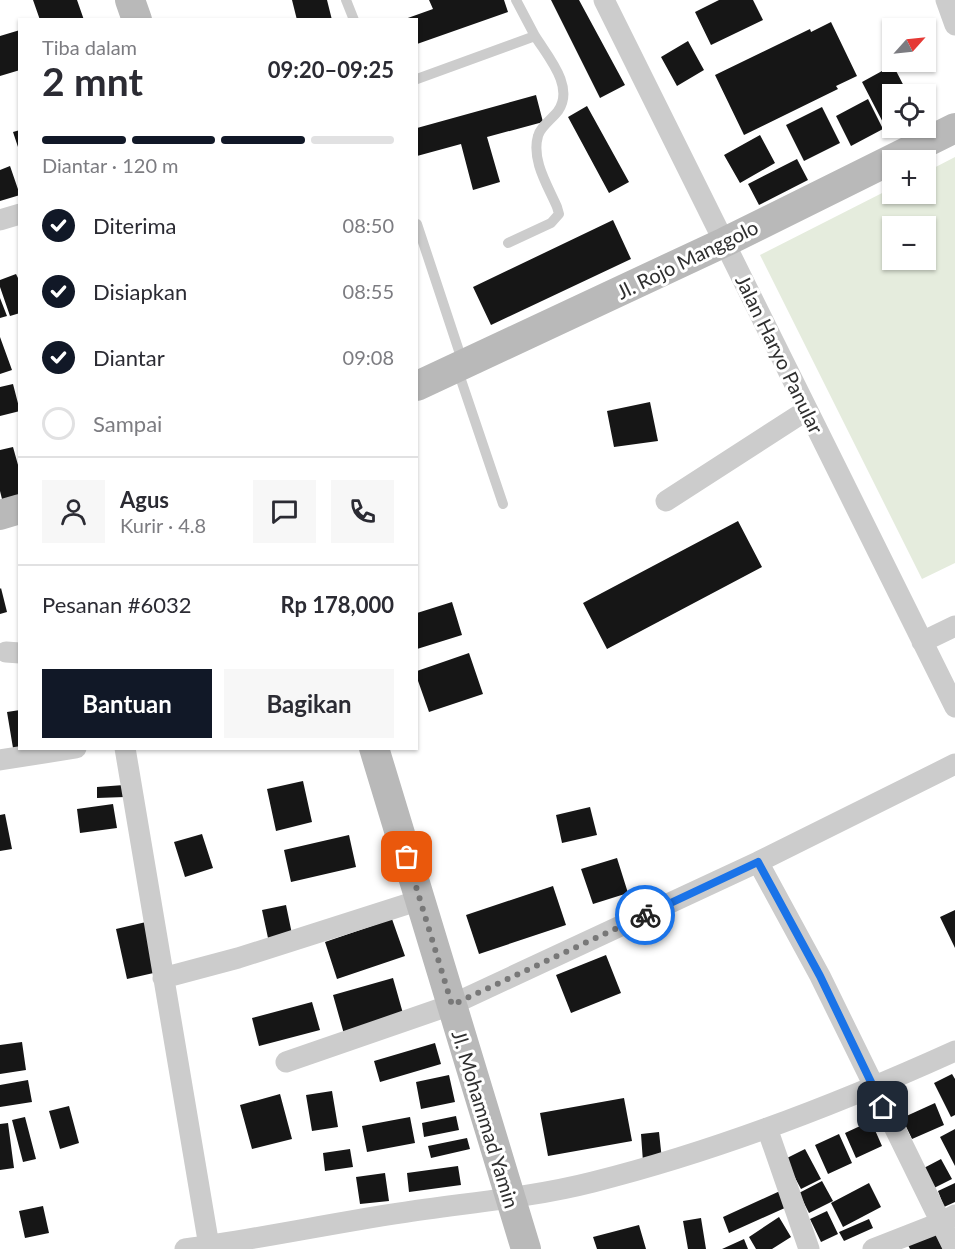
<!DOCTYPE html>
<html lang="id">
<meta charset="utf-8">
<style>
:root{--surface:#fff;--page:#f7f7f7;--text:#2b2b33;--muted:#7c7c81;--line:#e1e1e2;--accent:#111827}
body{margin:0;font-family:Lato,sans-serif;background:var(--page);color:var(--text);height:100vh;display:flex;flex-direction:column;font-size:22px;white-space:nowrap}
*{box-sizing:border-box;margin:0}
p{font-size:20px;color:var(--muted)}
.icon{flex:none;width:33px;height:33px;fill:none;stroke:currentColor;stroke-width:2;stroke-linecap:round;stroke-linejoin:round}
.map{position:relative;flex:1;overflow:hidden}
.drawer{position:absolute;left:18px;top:18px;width:400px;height:732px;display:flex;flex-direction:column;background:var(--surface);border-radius:0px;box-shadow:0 2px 4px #0004}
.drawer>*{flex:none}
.needle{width:39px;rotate:63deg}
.tools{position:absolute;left:882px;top:18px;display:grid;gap:12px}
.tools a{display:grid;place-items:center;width:54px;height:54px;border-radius:0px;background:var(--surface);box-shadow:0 2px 4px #0004;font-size:30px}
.pin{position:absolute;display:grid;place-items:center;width:51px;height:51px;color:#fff;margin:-26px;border-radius:12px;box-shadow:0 3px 9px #0006}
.courier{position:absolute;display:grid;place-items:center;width:60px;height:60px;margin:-30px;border:4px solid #1a73e8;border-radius:50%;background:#fff;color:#222;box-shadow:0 2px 8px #0007}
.overview em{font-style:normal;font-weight:700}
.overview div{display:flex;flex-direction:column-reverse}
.overview{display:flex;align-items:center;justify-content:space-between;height:102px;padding:0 24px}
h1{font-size:39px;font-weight:700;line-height:45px}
.bar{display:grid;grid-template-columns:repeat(4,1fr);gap:9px 6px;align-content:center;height:72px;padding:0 24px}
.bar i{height:8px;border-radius:4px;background:var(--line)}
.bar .on{background:var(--accent)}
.bar p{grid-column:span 4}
.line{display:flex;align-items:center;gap:15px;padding:0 24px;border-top:2px solid var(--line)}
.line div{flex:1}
.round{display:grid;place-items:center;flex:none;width:63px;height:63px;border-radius:0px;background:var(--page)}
ol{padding:0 24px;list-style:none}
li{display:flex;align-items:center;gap:18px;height:66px}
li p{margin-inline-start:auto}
li .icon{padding:6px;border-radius:50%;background:var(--accent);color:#fff;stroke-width:4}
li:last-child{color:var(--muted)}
li i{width:33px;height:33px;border:3px solid var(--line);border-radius:50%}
.cta{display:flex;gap:12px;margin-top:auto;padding:12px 24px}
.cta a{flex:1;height:69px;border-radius:0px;background:var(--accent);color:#fff;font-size:24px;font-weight:700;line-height:69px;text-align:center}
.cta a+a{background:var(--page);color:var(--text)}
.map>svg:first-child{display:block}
</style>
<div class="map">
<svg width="955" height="1249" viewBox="0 0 955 1249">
<rect width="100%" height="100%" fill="#fff"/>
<path fill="#e5ecdd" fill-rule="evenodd" d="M955,157V563L922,579L760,255L892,188V194H926V172ZM892,226H926V260H892Z"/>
<path fill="#161616" d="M33,0H77L84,20H40Z
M292,0H327L332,20H297Z
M429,0H504L508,12L417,44V20L405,19L433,9Z
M551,0H579L625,85L600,98Z
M719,0H753L763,20L711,45L695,12Z
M831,22L857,76L836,86L838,89L744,135L715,75L810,29L811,32Z
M20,30V70L0,76V36Z
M688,41L704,70L677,86L661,57Z
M893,65L908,94H892V128H906L890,136L862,82Z
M536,95L543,122L487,137L500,182L473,190L461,144L417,156V128Z
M868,99L883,129L851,146L836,116Z
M587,106L629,182L609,193L568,117Z
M822,107L840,143L804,161L786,125Z
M20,130V150H19L13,132Z
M760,135L775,163L740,183L724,155Z
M797,159L808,180L759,205L748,184Z
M10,166L20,195L0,201V170Z
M613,220L631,259L491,325L473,287Z
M16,274L20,282V313L10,316L0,287V280Z
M0,298L7,316L0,318Z
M0,337L12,370L0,374Z
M13,384L20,411L0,416V387Z
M650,402L658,441L614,447L607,411Z
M13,447L20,472V503L4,507L0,491V450Z
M738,521L762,567L607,649L583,603Z
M1,588L7,612L0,614V589Z
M452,602L462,635L417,649V613Z
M469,653L483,694L429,712L417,678V671Z
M20,710V747L13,748L7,712Z
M303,781L312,822L276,831L267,789Z
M124,785L125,797L97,798V787Z
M113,804L117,828L80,833L77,809Z
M590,807L597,835L562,843L556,815Z
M5,814L12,849L0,851V815Z
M202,834L213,868L185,877L174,842Z
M349,835L356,867L291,882L284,850Z
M617,858L628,893L593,904L581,869Z
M553,886L566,925L479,954L466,915Z
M286,905L292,934L268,938L262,910Z
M955,910V948L940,917Z
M392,919L405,956L337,979L325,942Z
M146,922L158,972L127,979L116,929Z
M606,955L621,993L571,1013L556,975Z
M393,978L404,1017L344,1034L333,995Z
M312,1002L320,1030L259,1046L252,1018Z
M22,1042L26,1070L0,1074V1045Z
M435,1043L441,1064L380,1082L374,1061Z
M952,1074L955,1079V1115L951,1117L934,1083Z
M449,1075L455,1102L421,1109L416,1082Z
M28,1080L32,1102L0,1107V1085Z
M332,1091L338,1127L312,1131L306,1095Z
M280,1094L292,1139L252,1149L240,1105Z
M624,1098L632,1141L548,1156L540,1113Z
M935,1103L944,1125L912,1139L902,1118Z
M69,1106L79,1143L60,1149L49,1111Z
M456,1116L459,1130L424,1137L422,1123Z
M25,1117L36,1159L23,1162L12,1120Z
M410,1117L415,1143L367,1152L362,1126Z
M871,1121L882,1146L856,1158L845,1133Z
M8,1123L14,1168L0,1170V1124Z
M955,1129V1166L940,1137Z
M659,1132L662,1160L643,1162L641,1134Z
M839,1134L852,1163L828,1174L815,1145Z
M467,1138L470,1149L431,1158L428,1146Z
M350,1149L353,1167L325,1171L323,1153Z
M805,1149L821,1179L801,1189L785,1159Z
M941,1159L952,1179L932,1189L922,1169Z
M458,1166L461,1185L409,1192L407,1173Z
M385,1173L389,1201L360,1204L356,1177Z
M822,1181L833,1201L809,1213L799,1193Z
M869,1183L881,1207L843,1227L831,1203Z
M955,1183V1202L944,1207L938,1191Z
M780,1191L787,1207L729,1233L723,1217Z
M43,1206L49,1233L25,1238L19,1211Z
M827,1211L838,1234L821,1242L810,1219Z
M779,1217L791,1237L772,1249H756L749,1237Z
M701,1218L706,1249H688L683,1221Z
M869,1219L873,1228L844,1241L839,1232Z
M639,1225L646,1249H597L593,1237Z
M937,1228L947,1249H910L907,1243Z
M744,1239L748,1249H722Z"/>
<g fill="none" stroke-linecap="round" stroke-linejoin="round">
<path stroke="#ccc" stroke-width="10" d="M346,0L354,20
M516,0L535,36
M417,79L535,36C548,57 575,87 558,111C552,119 540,127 538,136C531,160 548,186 557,207L559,214L551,223L508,243
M417,224L463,363
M457,368L503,504"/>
<path stroke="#ccc" stroke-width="21" d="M604,0L955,707
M946,0L955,25
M0,220L20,214
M666,501L807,410
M922,642L955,626
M6,652L20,653
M125,748L209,1246
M0,760L76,748
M758,862L820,976L954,1249
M163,978L238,958L420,900
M286,1062L451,1005L758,862L955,764
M767,1128L809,1249
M185,1249C257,1239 328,1224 400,1213C464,1203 530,1198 593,1182C717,1151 838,1104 955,1051
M873,1249L942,1222L955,1215"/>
<path stroke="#b9b9b9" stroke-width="30" d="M130,0L137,20
M417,386L725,242L955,128
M0,515L20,509
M374,748L526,1249"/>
</g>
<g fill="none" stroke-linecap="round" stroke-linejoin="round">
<path stroke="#787878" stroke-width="6" stroke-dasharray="0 10.8" d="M407,857L452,1005L645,915"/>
<path stroke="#1a73e8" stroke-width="8" d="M645,915L758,862L820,976L883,1107"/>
</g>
<g text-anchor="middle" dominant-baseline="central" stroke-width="6" stroke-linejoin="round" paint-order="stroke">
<g font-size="20" fill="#2f2f2f" stroke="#fff">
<text transform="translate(687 259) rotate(-26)">Jl. Rojo Manggolo</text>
<text transform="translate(780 354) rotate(64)">Jalan Haryo Panular</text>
<text transform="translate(486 1119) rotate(73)">Jl. Mohammad Yamin</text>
</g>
</g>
</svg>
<div class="tools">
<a><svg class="needle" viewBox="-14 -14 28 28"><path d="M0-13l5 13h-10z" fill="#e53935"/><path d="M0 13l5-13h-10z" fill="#7c7c81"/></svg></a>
<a><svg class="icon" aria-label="locate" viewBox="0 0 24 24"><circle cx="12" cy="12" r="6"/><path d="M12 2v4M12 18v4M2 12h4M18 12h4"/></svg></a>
<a>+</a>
<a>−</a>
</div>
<div class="pin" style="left:407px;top:857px;background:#ea580c"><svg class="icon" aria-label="bag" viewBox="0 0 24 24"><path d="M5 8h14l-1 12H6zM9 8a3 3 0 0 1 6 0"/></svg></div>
<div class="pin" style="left:883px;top:1107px;background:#1f2937"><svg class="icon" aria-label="home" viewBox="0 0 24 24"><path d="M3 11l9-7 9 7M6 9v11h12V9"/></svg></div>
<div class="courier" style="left:645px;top:915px"><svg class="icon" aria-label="bike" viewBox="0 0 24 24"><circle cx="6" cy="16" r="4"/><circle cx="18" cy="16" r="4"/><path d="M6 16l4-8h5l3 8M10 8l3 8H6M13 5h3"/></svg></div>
<section class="drawer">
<div class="overview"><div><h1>2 mnt</h1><p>Tiba dalam</p></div><em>09:20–09:25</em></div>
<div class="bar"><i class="on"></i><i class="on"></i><i class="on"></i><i></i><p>Diantar · 120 m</p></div>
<ol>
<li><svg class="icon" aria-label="check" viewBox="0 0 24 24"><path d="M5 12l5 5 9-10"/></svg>Diterima<p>08:50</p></li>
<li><svg class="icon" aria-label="check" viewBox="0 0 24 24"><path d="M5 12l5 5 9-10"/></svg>Disiapkan<p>08:55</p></li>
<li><svg class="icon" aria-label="check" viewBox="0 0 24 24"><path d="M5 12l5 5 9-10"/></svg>Diantar<p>09:08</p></li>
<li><i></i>Sampai</li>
</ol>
<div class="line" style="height:108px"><a class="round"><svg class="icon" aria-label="person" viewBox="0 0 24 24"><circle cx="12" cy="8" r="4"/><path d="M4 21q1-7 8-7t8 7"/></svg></a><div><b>Agus</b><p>Kurir · 4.8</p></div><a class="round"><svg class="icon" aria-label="chat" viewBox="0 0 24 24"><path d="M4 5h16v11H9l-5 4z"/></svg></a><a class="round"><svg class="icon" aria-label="phone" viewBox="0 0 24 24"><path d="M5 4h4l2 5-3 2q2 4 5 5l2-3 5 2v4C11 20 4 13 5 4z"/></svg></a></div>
<div class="line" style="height:78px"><div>Pesanan #6032</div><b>Rp 178,000</b></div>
<div class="cta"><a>Bantuan</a><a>Bagikan</a></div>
</section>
</div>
